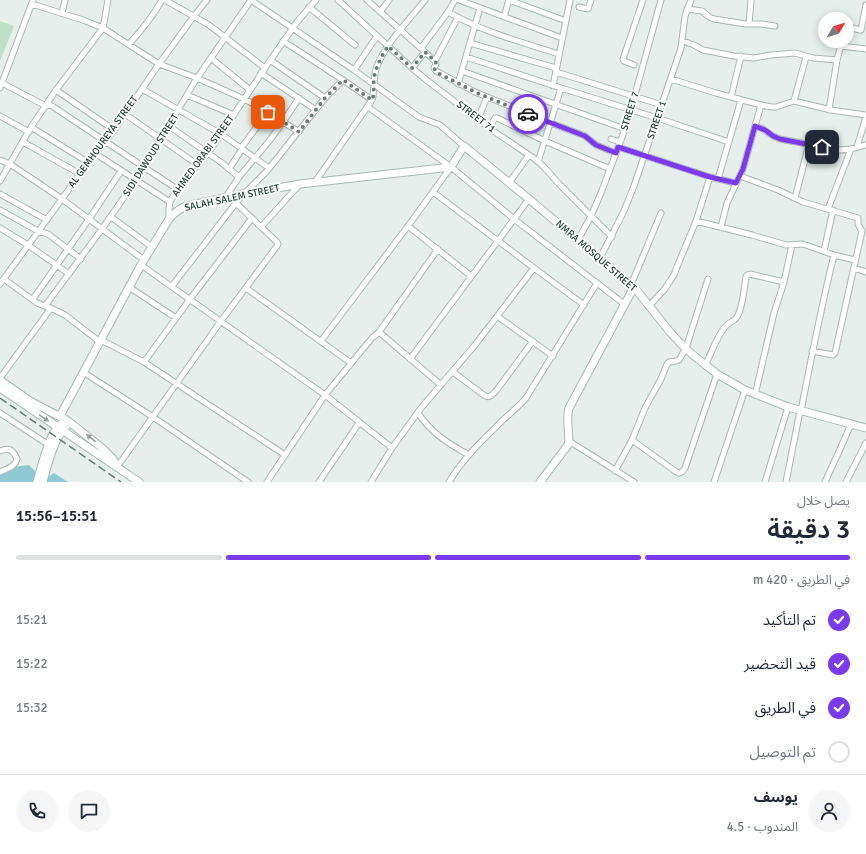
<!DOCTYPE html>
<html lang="ar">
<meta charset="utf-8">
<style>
:root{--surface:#fff;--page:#f6f6f7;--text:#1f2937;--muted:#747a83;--line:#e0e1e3;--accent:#7c3aed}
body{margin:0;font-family:Signika,"Noto Sans Arabic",sans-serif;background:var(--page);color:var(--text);direction:rtl;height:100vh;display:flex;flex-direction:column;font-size:15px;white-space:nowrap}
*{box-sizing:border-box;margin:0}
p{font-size:13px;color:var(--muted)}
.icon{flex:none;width:22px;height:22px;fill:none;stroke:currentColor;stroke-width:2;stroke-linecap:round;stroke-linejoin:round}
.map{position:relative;height:482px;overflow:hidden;direction:ltr}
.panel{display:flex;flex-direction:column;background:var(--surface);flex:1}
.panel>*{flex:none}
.needle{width:26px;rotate:52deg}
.controls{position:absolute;left:818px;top:12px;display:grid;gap:8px}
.controls a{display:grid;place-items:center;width:36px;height:36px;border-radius:50%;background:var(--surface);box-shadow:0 2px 10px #0003;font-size:20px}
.pin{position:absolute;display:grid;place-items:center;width:34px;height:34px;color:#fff;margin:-17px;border-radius:8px;box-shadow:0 2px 6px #0006}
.courier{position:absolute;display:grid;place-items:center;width:40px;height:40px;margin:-20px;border:3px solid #7c3aed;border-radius:50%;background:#fff;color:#222;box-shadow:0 1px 5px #0007}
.overview em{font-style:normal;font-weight:600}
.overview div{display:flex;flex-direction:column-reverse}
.overview{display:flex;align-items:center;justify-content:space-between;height:68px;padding:0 16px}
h1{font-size:26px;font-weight:600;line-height:30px}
.bar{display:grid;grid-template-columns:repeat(4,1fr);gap:6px 4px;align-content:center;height:48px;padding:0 16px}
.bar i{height:5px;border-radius:3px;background:var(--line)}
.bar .current{background:var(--accent)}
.bar p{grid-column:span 4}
.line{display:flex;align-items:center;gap:10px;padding:0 16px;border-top:1px solid var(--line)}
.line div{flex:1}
.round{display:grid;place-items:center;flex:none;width:42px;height:42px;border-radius:21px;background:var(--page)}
ol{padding:0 16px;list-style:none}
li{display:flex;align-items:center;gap:12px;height:44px}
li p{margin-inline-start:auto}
li .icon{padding:4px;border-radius:50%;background:var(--accent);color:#fff;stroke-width:4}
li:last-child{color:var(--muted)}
li i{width:22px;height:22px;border:2px solid var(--line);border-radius:50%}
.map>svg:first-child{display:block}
</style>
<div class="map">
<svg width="866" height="482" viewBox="0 0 866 482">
<rect width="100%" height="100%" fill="#e6efeb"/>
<path fill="#bfe0c8" d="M0,21L14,26L0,61Z"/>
<path fill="#8ec9d4" d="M29,465L35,471L46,478L54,473L68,482H0V474L13,467Z"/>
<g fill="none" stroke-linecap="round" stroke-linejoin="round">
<defs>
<path id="street" d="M165,0L209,25L265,68
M251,0L354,70L419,117L440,125L464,146
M338,0L412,68L429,82L489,128L535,159L543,166L560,185L612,237
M367,0L435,61
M459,0L562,38
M509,0L566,21
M32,4L83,20L103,28L159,64L197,78L244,99L258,106L299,132
M309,7L355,45
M579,7L588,9L591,0
M687,9L702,11L709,17L714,19L746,24H761L775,26
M380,12L389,0
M448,12C483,32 521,42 559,54
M62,13L65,0
M458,17L435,61L436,64L434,68L436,71L475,92L551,123L585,136L596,145L616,153
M504,17L509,0
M749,24L751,0
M847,28L849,27L860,30H861L866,5
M283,41L343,80L372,100
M683,41L694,45L703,50L734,56L754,58L771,55L795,53L813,58L837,60
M470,43L556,68
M129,44C142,30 153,16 162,0
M841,46L866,49
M421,48L448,12L455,0
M466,57L561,88L657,118L729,142
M211,58L250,90
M270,60L325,98
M634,65L624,61L623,59L643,0
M412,68L425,52
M354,70L377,36
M462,71L625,129
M556,72L662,105
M261,73L316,110
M671,79L716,93L761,105L772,107H776L794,101L831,110L866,115
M2,83L46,106L50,105L52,106L177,189
M458,84L480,8
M553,86L570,0
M0,88L33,0
M142,89L221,134L269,168
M56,90L114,130
M187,95L234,115
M731,97L741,56
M794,101L806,57
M368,107L451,167L514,219L624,304
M829,110L837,60L842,41
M125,114L198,165
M0,116L29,132
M478,119L487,97
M169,126L222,163L239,177
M755,126L763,129L773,136L780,139L840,150L851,149L866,145
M31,127L89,163
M489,128L495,118H497L545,141L610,169
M611,139L620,142
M23,142L80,174
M618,147L710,177L736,183
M857,147L866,117
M241,148L268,112
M96,154L170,202
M0,160L10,164L62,199L144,260
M538,162L561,88
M229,169L242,149
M740,176L778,190L803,202L858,218V224L862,231L835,353L833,355L812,351
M718,179L741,100
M0,181L31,127L56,90L103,28L108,0
M315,182L372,100C374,95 373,90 374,85C374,79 375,74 376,69C384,45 409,20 425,0
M509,183L529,155
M433,192L534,268
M0,194L47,220
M225,198L239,177L270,140L283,122L299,98
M795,198L809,144
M236,203L261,227
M828,209L851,149
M0,210L38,231L48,234L81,259
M111,217L152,247
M169,219V208L170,202L177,189L208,153L265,68L297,22L316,0
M696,221L752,235L786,245L803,244L834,255L855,260
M408,226L471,276
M721,227L727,203L743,169L761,105
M0,228L28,245L69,274
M578,240L591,216L601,193L625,129L631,109L661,0
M824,251L833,210
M600,258L624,211L634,186L681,48L685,16L691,0
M141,265L325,395L392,448
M854,268L866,272
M4,279L37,303L55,310L65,315L100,342
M0,284L80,174L114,130L159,64L194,16L207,0
M631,285L661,213
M172,286L239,199L267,171L325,98L343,80
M129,287L176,318
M246,288L351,363
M33,299L89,219L121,171
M45,306L102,229L136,180L197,78L251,0
M649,306L664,290L674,275L677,267L696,221L710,177
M497,316L553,356
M379,332L438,249
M101,340L144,362L285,455
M321,341L408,226L451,167
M410,359L529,199
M144,362L190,299L252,218
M705,366C711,354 717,336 725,327C728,322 734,322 737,317C743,307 744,289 746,277L747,275L750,274L784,282
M83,372L153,417L248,482
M453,372L485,396C490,398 492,395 496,391L533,341
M0,378L51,308
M755,395L774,313L784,282L792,245
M801,411C811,359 821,307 834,255
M0,413L49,445
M418,413C431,433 449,444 469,455
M632,440L675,471L679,473L682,472L685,468L717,374
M569,441L634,482
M0,451C10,447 13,450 17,459C15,467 6,469 0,472
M117,467L221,321L277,246L278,244L277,242L261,227L300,184
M615,471L632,440L645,408L661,379L667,364L669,362L676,361L679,360L686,348L708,279
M267,482L325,395L372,338L379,332L441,385
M319,482L359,423
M371,482L392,448L421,408L475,345L534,268L584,305
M449,482C461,462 478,444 495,428C505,417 517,409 526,398L597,283
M714,482L745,390
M765,482L788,407
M786,482L800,411
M825,482L841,447L851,424
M846,482L866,443"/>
<path id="secondary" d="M0,380L30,401L68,421L102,448L113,459L115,463
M0,388L139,482
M60,416L141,265L169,219C174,213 179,209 186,206L244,194L300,184L451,167L464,146L529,199L634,287L670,332L680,343L693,355L717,374L745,390L788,407L866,428
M37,482C41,467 46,448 53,434C57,429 61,424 65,419
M43,482C47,466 54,438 66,427
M540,482L568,445C571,433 565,422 569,408L634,287"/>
</defs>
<use href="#street" stroke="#a8b8b2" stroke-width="7"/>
<use href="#secondary" stroke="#a4bbb3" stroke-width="9"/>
<use href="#street" stroke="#fff" stroke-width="5"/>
<use href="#secondary" stroke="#fff" stroke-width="7"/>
<path stroke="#5f7d75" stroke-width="1.5" stroke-dasharray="8 4" stroke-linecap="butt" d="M0,398L121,482"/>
</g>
<defs><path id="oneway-solid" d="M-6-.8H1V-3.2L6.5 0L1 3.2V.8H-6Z"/></defs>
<g fill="#92a09c">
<use href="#oneway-solid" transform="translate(44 418) rotate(34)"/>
<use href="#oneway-solid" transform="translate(91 438) rotate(-141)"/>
</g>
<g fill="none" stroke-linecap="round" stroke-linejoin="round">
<path stroke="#687f78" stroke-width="4" stroke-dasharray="0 7.2" d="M268,112L299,132L325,98L343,80L372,100C375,93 373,86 374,78C376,66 382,56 388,46L412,68L425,52L436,62L434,68L436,72L475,92L528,114"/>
<path stroke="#7c3aed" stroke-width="5" d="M528,114L585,136L596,145L616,153L618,147L710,177L736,183L743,169L755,126L765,130L773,136L780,139L822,147"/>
</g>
<g text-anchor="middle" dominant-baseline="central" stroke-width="4" stroke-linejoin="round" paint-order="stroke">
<g font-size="10" fill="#24423a" stroke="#f7fbf9">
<text transform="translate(630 111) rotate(-73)">STREET 7</text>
<text transform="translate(476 117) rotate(37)">STREET 71</text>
<text transform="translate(657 120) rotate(-71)">STREET 1</text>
<text transform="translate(103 142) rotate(-54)">AL GEMHOUREYA STREET</text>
<text transform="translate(151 155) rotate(-58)">SIDI DAWOUD STREET</text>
<text transform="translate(203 156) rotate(-54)">AHMED ORABI STREET</text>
<text transform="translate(232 198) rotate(-12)">SALAH SALEM STREET</text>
<text transform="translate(596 256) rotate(41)">NMRA MOSQUE STREET</text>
</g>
</g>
</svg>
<div class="controls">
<a><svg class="needle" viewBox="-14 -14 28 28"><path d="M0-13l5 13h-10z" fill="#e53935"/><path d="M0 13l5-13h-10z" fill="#747a83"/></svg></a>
</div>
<div class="pin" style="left:268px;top:112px;background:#ea580c"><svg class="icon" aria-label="bag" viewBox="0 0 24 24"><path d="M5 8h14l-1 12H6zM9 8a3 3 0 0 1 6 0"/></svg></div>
<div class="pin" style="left:822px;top:147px;background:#1f2937"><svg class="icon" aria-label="home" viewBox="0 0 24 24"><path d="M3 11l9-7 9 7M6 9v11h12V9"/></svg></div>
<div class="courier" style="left:528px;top:114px"><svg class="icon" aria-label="car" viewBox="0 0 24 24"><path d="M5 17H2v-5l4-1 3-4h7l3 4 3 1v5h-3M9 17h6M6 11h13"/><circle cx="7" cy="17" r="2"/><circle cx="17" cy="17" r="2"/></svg></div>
</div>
<section class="panel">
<div class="overview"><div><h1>3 دقيقة</h1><p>يصل خلال</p></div><em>15:51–15:56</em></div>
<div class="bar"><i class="current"></i><i class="current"></i><i class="current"></i><i></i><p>في الطريق · 420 m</p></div>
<ol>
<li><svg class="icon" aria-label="check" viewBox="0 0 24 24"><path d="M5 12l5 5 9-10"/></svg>تم التأكيد<p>15:21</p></li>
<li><svg class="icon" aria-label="check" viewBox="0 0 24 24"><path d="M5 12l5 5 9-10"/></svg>قيد التحضير<p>15:22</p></li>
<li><svg class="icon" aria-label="check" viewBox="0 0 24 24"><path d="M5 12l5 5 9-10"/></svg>في الطريق<p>15:32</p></li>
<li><i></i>تم التوصيل</li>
</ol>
<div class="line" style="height:72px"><a class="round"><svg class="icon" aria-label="person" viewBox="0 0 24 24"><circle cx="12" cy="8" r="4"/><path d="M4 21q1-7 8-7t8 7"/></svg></a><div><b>يوسف</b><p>المندوب · 4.5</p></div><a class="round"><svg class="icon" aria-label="chat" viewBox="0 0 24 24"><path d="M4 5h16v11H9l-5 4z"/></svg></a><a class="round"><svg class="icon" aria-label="phone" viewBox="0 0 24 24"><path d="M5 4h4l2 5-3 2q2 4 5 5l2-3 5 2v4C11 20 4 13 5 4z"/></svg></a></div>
</section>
